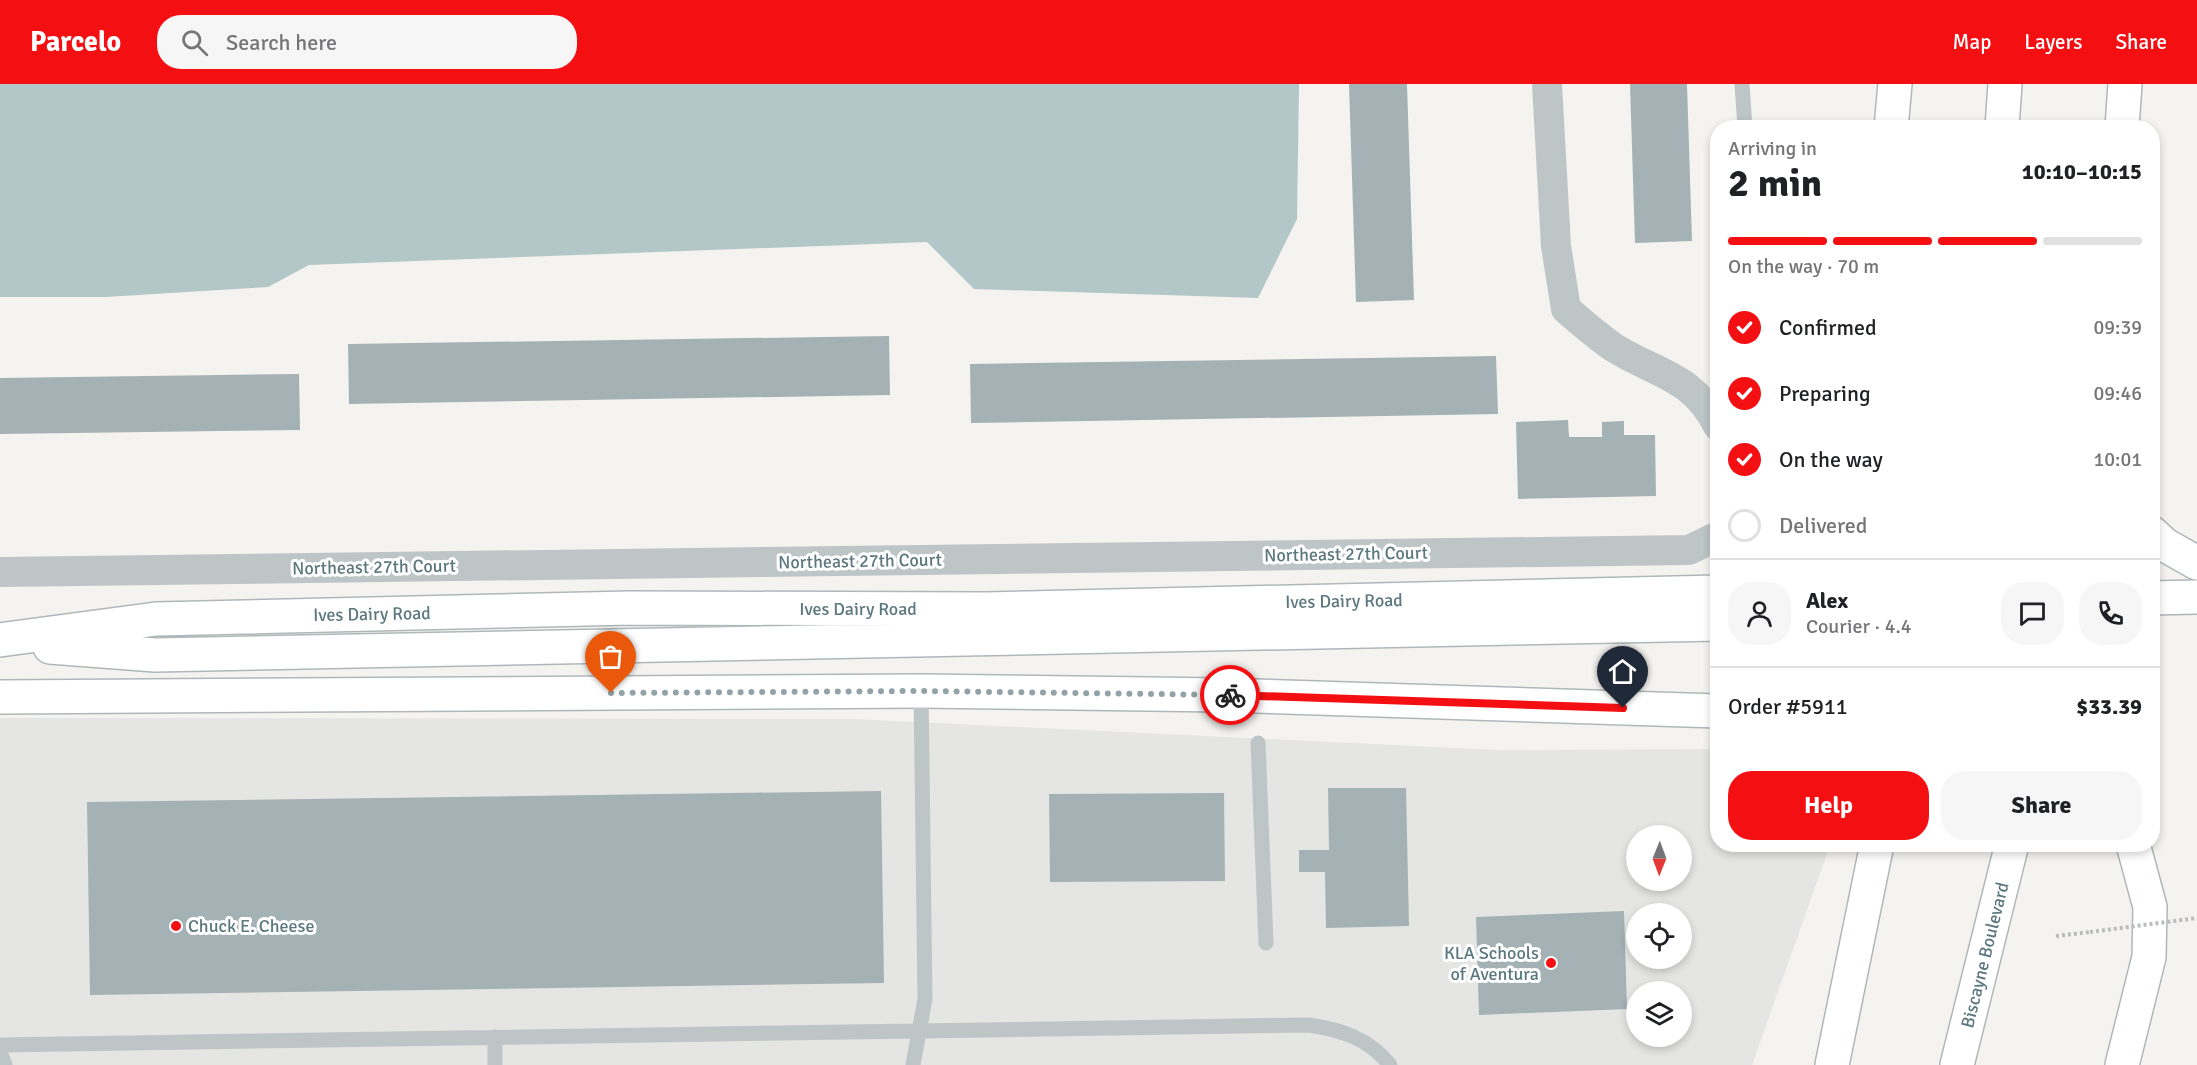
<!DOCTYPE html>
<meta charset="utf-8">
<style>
:root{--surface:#fff;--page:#f6f6f6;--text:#202124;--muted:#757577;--line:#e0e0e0;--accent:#f40f13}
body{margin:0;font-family:Signika,sans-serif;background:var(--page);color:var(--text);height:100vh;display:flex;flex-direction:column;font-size:22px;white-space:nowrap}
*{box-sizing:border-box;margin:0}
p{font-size:20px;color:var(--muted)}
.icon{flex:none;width:33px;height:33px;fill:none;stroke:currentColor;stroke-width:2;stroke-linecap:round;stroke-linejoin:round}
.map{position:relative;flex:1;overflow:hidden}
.details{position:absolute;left:1710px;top:36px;width:450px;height:732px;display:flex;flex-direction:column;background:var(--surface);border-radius:24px;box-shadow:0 3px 9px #0003}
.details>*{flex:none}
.needle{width:39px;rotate:181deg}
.controls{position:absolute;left:1626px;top:741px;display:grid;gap:12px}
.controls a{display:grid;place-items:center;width:66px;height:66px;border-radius:50%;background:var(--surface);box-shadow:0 3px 9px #0003;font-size:30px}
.pin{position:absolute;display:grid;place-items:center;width:51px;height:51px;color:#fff;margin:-62px -26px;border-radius:50% 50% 50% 0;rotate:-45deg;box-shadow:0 0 6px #0007}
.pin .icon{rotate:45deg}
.courier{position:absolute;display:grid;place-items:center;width:60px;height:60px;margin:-30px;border:4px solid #f40f13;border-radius:50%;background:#fff;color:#222;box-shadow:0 2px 8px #0007}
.headline em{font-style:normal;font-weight:700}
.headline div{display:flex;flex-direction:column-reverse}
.headline{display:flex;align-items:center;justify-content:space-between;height:102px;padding:0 18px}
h1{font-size:39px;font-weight:700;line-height:45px}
.bar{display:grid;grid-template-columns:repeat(4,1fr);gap:9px 6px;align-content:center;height:72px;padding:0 18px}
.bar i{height:8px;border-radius:4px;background:var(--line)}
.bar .selected{background:var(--accent)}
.bar p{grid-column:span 4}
.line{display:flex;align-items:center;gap:15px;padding:0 18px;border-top:2px solid var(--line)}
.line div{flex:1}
.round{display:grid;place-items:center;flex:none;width:63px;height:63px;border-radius:24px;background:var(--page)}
ol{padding:0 18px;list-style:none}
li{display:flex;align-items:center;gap:18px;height:66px}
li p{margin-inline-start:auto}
li .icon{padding:6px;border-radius:50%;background:var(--accent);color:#fff;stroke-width:4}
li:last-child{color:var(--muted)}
li i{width:33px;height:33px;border:3px solid var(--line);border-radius:50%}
.primary-button{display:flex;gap:12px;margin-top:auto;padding:12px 18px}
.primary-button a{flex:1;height:69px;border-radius:24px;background:var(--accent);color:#fff;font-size:24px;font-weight:700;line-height:69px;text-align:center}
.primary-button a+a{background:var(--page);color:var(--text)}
header{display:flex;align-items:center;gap:36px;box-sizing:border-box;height:84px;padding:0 30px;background:var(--accent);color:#fff}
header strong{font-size:28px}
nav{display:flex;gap:33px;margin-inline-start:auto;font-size:21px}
.search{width:420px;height:54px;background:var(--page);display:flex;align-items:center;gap:15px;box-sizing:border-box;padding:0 21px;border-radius:24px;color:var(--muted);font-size:22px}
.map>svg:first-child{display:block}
</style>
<header>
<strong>Parcelo</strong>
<div class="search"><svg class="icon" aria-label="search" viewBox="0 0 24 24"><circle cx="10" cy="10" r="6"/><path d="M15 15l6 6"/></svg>Search here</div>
<nav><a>Map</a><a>Layers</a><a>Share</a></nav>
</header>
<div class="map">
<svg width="2197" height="981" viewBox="0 0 2197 981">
<rect width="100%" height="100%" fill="#f4f3ef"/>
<path fill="#e5e5e3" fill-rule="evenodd" d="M0,634L854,635L1497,666L1717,665L1718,760L1830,761L1752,981H0ZM1636,752H1682V796H1636ZM1636,830H1682V874H1636ZM1636,908H1682V952H1636Z"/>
<path fill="#b3c7c8" d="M0,0H1299L1297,135L1258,214L974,205L927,158L309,181L268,203L106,213H0Z"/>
<path fill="#a4b2b5" d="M1349,0H1407L1414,216L1356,218Z
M1630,0H1687L1692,157L1635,159Z
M889,252L890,311L349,320L348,260Z
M1496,272L1498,330L971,339L970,280Z
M299,290L300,346L0,350V294Z
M1568,336L1569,353H1602V338L1624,337V351H1655L1656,412L1518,415L1516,338Z
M1328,704H1406L1409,842L1326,844L1325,788H1299V766H1329Z
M881,707L884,899L90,911L87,718Z
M1224,709L1225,797L1050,798L1049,710Z
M1624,827L1627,925L1479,931L1476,833Z"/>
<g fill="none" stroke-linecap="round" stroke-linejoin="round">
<defs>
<path id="secondary" d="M0,556L156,535L630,524L986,525L1718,508
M50,563L155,571L1718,540
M0,613L921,607L1222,611L1718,627"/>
<path id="primary" d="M1891,44L1895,0
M2002,44L2005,0
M2122,44L2125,0
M2152,449L2165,461L2197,479
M2152,514L2197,513
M1832,981L1877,760
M1957,981L2012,760
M2122,981L2149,873L2150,823L2133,760"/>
</defs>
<use href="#secondary" stroke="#aeb8ba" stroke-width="36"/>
<use href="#primary" stroke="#afb7b9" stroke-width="36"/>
<path stroke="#b8bdbe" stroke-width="4" stroke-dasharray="3 3" stroke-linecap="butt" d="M2056,852L2090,848"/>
<path stroke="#bec5c7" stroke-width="15" d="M1742,0L1745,44
M1258,659L1266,859
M495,953V981
M0,961L1309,941C1342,946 1368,954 1390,981
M0,968L5,981
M913,981L925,915L921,607"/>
<path stroke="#bec5c7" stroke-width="30" d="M1547,0L1556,162L1566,225C1581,238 1597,252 1613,263C1655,290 1693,291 1718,342
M0,488L1689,466L1718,452"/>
<use href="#secondary" stroke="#fff" stroke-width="33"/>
<use href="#primary" stroke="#fff" stroke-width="33"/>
<path stroke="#b8bdbe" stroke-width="4" stroke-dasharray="3 3" stroke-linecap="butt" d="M2090,848L2197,834"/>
</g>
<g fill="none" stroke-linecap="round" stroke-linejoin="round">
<path stroke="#91a3a6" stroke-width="6" stroke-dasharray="0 10.8" d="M611,609L921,607L1230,611"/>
<path stroke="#f40f13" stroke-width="8" d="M1230,611L1623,624"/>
</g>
<g fill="#f40f13" stroke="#fff" stroke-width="2">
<circle cx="176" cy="842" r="6"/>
<circle cx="1551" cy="879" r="6"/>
</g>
<g text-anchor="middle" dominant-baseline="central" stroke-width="6" stroke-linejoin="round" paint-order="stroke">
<g font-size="18" fill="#5c787e" stroke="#fff">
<text transform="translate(1346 470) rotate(-1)">Northeast 27th Court</text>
<text transform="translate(860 477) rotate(-1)">Northeast 27th Court</text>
<text transform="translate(374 483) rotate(-1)">Northeast 27th Court</text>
<text transform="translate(1344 517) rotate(-1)">Ives Dairy Road</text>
<text x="858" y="525">Ives Dairy Road</text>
<text transform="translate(372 530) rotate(-1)">Ives Dairy Road</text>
<text transform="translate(1985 871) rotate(-76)">Biscayne Boulevard</text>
</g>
<g font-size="18" fill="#5c787e" stroke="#fff" text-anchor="start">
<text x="188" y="842">Chuck E. Cheese</text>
<text x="1539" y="869" text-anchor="end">KLA Schools<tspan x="1539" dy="21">of Aventura</tspan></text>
</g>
</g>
</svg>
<div class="controls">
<a><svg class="needle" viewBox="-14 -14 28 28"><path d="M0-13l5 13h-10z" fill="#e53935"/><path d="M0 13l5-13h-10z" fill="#757577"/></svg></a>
<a><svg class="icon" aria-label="locate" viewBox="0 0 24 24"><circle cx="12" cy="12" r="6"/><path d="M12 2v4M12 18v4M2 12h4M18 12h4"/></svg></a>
<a><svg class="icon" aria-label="layers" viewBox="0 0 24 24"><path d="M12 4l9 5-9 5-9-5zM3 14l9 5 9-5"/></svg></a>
</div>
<div class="pin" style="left:611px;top:609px;background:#ea580c"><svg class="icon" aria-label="bag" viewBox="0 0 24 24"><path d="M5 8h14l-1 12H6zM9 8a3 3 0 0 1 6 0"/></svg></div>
<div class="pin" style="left:1623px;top:624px;background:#1f2937"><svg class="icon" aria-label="home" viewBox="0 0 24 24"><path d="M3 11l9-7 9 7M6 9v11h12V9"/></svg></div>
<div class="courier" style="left:1230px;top:611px"><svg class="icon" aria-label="bike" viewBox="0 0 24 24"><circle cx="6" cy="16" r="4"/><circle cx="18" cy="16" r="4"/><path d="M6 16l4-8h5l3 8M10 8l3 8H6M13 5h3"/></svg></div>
<section class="details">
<div class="headline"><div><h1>2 min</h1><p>Arriving in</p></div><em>10:10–10:15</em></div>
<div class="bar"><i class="selected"></i><i class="selected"></i><i class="selected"></i><i></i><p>On the way · 70 m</p></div>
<ol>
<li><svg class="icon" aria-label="check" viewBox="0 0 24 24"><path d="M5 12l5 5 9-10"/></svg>Confirmed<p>09:39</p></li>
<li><svg class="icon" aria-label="check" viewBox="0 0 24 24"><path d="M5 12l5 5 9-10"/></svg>Preparing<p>09:46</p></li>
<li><svg class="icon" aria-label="check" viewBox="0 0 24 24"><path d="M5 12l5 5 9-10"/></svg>On the way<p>10:01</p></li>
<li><i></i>Delivered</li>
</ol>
<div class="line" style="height:108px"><a class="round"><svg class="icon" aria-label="person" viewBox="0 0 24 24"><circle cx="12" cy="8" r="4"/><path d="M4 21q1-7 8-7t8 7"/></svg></a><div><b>Alex</b><p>Courier · 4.4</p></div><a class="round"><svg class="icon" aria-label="chat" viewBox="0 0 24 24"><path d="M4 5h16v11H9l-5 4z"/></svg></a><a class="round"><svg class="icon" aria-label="phone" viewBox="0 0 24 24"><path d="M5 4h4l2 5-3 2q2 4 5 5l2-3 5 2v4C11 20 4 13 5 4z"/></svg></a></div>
<div class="line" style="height:78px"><div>Order #5911</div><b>$33.39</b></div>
<div class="primary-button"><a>Help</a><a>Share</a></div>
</section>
</div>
